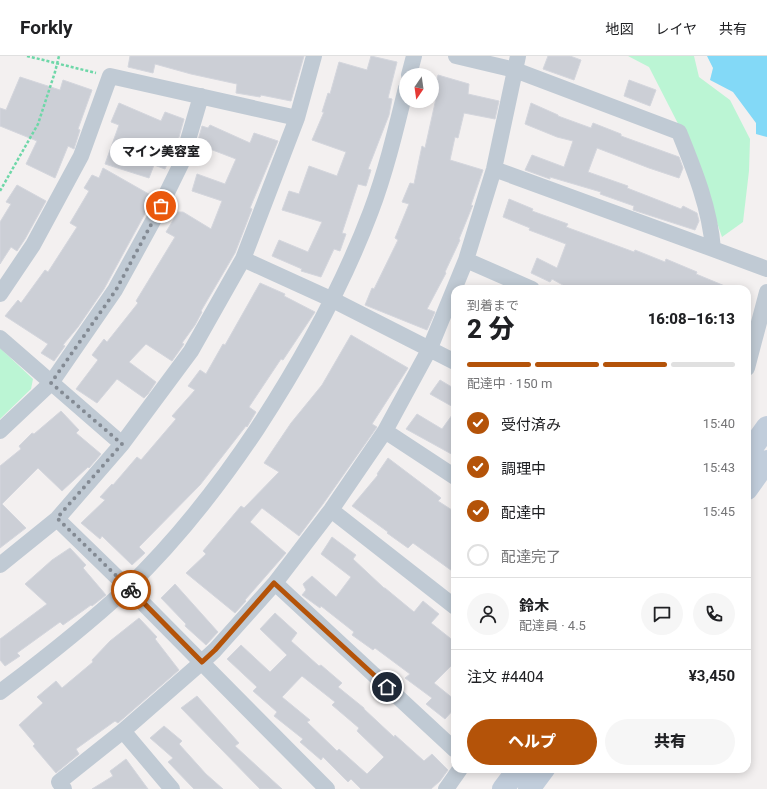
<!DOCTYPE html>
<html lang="ja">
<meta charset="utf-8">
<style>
:root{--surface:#fff;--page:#f6f6f6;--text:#202124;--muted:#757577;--line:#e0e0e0;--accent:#b45309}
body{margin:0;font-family:Roboto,"Noto Sans JP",sans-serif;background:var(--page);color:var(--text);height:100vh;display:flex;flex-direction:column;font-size:15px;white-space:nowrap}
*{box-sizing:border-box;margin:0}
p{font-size:13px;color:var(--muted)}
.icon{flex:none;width:22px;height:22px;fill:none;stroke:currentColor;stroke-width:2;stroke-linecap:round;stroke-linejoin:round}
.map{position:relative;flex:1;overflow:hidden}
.panel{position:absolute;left:451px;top:229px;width:300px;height:488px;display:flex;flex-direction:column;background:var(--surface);border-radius:12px;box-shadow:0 2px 10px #0003}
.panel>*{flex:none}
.needle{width:26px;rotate:193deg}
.fabs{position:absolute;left:399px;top:12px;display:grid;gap:8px}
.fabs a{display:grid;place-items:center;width:40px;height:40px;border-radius:50%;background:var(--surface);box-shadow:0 2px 10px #0003;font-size:20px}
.pin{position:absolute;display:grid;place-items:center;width:34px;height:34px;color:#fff;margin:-17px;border:2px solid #fff;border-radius:50%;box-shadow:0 1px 4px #0007}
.courier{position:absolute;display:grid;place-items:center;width:40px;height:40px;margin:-20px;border:3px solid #b45309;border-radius:50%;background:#fff;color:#222;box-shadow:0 1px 5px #0007}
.bubble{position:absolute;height:28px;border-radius:14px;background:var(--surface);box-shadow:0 2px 10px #0003;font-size:13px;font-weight:800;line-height:28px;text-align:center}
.headline em{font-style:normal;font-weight:800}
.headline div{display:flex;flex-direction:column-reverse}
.headline{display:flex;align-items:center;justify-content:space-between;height:68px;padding:0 16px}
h1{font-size:26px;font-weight:800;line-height:30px}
.bar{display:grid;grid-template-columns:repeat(4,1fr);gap:6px 4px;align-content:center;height:48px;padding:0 16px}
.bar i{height:5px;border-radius:3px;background:var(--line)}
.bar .active{background:var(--accent)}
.bar p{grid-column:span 4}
.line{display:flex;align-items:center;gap:10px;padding:0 16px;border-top:1px solid var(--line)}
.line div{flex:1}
.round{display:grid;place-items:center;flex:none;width:42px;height:42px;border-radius:21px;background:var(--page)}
ol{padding:0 16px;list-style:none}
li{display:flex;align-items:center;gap:12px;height:44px}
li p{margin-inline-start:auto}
li .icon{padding:4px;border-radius:50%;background:var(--accent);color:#fff;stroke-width:4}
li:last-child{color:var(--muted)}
li i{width:22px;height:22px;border:2px solid var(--line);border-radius:50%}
.action{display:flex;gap:8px;margin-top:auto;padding:8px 16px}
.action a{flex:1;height:46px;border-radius:24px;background:var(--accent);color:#fff;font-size:16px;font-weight:800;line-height:46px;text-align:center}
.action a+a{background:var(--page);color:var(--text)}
header{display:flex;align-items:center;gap:24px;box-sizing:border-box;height:56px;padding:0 20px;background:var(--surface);border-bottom:1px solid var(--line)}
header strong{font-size:19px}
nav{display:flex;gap:22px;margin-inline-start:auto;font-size:14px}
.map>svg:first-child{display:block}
</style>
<header>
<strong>Forkly</strong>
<nav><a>地図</a><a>レイヤ</a><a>共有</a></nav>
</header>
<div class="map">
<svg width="767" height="733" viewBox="0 0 767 733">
<rect width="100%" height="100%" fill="#f3f0f0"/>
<path fill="#bbf5d4" d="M628,0H694L699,21L730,44L750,83L749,115L743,166L722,181L691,93L649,11Z
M0,292L33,323L31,333L0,363Z"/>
<path fill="#83d9f7" d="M707,0H767V81L756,78V67L733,36L710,24L713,12Z"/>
<path fill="#cccfd6" stroke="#d4d6dd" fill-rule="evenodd" d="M130,0H304L291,45L261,39L260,41L236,37L237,28L191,18L155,8L153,17L128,11Z
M371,0L397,6L388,42L392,43L389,59L368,113L371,114L366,130L358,128L342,177L346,178L340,195L334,193L321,221L301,215L302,213L272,200L279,184L308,196L322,166L282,154L289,135L299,138L309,110L337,120L346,96L312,84L324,56H322L328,37L330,38L339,6L367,14Z
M548,0H570L581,4L574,24L543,13Z
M438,19L469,28L468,38L499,45L495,63L464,57L458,82L455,81L450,104L483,114L471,149L473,150L472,151L459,183L460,184L445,216L446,217L427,253L435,256L427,274L365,249L372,232L374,233L398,184L395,182L409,148L402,146L410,127L414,128L422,90L425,92L437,38H434Z
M20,21L60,34L63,24L92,34L78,73L80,74L74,93L68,90L55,122L26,108L37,85L0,70V52L6,54Z
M629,24L656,34L650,50L624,40Z
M119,47L161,65L165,56L184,63L179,81L165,113L154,109L149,122L105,108L119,69L111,66Z
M531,47L558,59V60L591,72L593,67L621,78V80L679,101L683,112L679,122L649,112L597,92L588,116L628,130L627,132L681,153L683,150L697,157L699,165L695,174L633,154L634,150L600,138L601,136L550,121V123L525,114L532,99L564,111L573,85L557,81L525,68Z
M210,69L250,87L254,77L278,85L250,152L252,153L235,197L201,255L202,256L195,269L182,287L184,288L172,305L146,288L129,306L156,326L148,338L144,342L117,323L97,347L76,333L98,304L92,299L104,283L107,286L138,247L136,245L175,181L166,176L178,156H183L211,173L222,145L192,135L197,118L225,128L236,103L197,88L202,70L208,72Z
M103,112L154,141L104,233L78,271L63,289L65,290L54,305L41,297L48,288L5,260L18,244L21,247L45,214L48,216L77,171L70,167L89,135L84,132L92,119L99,122Z
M17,129L46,145L25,183L17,195L11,191L0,208V166L11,148L6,146Z
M509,143L533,153L532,155L568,168L566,171L634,196L635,194L665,206L666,203L697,216L696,218L732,233H570L552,223L550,226L531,217L537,202L557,212L566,188L529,174L530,172L503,161Z
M260,227L285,238L284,240L315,256L283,304L281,303L249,351L256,356L247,371L246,370L200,429L139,491L145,497L132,509L102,480L100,483L81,467L105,444L100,441L112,428L113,429L137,401L141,404L176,363L172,360L195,334L188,330L200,314L206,318L223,288L225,289Z
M351,279L408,312L372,368L377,371L323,448L299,480L262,452L250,466L286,497L245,544L246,545L235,557L186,517L206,498L203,495L241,450L244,452L279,416L264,407L291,367L322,329Z
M440,324L455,333V352L430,338Z
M61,355L79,374L76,377L101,398L89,412L88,411L62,435L38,412L2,448L26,472L0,492V410L21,393L19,390L32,377L34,378Z
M455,355V400L406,373L417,358L442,373Z
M388,402L441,442L438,445L455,456V517L413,487L408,492L387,477L388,476L352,450L378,419L377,418Z
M332,481L356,499L353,503L384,532H385L414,556L423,545L439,558L431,567L455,586V606L434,627L455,644V652L445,663L426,648L432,642L405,622L410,618L375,592L373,594L352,579L354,576L321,550L320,552L302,539L306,534L303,528L312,520L336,541L351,521L321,498Z
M70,492L86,509L83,512L106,539L92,550L91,549L63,569L60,566L17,597L20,600L5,610L0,604V583L47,548L25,528L52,504Z
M175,528L218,576L206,589L185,570L186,568L161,542Z
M275,557L297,577L291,585L319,610L321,609L342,627L338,631L364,652V653L394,681L395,679L424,705L432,698L448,714L440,725L431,733H361L351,723L348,726L323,701L321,704L300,686L303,683L274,660L277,656L253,635L257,631L227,603L241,589L270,616L287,599L260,573ZM302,620L335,646L332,649L359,672L357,675L384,701L367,718L339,693L337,695L307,666L310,664L282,641Z
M139,562L157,581L155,583L179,614L118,667L115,665L76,693L79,698L56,717L33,690L35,688L19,669L43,647L37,641L56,625L62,632L93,606L92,604L110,585Z
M197,640L239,687L235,690L282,733H260L181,652Z
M164,670L182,685L179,688L206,718L223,733H194L168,706L173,702L150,682Z
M126,703L148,733H92L113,720L110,715Z"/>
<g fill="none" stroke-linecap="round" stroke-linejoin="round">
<path stroke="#6ed7a8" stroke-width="2.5" stroke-dasharray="3 2" stroke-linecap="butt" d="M27,0L96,17
M0,135L38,68L55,16L59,0"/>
<path stroke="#c0cad4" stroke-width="16" d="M456,0L515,14L679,76C694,113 710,152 713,193L767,213
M409,19L414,0
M494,113L713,193
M243,203L333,244L455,306
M466,204L532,233
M0,238L33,189L81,100L110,20L297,62
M0,282L122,388
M747,312L767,236
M0,375L51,327L115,234L154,163L181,108L201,40
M385,375L455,421
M331,454L455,551
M57,463L127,531L327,733
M0,509L57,463L122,388L191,295L243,203L297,62L314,0
M275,527L455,694
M0,636C44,603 87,569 127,532C177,484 219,430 257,373C302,304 342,232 371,155C386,115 396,73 406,32
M123,675L172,733
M64,733L59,726L123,675L202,606L215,594L275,527L331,454L385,375L430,292L466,204L494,113L518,0
M446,733L460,713"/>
<path stroke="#c1cddb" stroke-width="22" d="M747,399L767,371
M747,433L767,405
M503,733L518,713
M529,733L544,713"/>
</g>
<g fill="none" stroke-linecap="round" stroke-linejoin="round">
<path stroke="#838a93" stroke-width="4" stroke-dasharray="0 7.2" d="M131,534L57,462L122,388L51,327L116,234L161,150"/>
<path stroke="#b45309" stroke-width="5" d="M131,534L202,606L215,594L274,527L387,631"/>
</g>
</svg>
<div class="fabs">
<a><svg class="needle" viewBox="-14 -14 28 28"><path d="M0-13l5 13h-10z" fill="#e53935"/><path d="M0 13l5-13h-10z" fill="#757577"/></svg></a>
</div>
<div class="pin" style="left:161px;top:150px;background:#ea580c"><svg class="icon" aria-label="bag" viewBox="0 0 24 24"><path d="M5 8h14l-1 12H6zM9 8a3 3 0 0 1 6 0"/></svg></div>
<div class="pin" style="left:387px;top:631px;background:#1f2937"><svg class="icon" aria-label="home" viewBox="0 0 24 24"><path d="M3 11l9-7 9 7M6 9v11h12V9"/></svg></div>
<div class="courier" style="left:131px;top:534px"><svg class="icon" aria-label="bike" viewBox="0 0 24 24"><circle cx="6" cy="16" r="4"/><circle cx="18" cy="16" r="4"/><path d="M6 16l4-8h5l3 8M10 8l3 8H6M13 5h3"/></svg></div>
<div class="bubble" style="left:110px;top:82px;width:102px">マイン美容室</div>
<section class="panel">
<div class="headline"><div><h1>2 分</h1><p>到着まで</p></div><em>16:08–16:13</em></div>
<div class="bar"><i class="active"></i><i class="active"></i><i class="active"></i><i></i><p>配達中 · 150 m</p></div>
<ol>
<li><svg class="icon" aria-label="check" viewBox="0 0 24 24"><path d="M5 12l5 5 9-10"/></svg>受付済み<p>15:40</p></li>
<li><svg class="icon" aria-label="check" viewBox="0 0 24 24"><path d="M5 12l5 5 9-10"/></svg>調理中<p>15:43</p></li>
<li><svg class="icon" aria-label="check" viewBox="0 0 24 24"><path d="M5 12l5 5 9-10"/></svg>配達中<p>15:45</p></li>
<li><i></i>配達完了</li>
</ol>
<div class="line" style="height:72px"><a class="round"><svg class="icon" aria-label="person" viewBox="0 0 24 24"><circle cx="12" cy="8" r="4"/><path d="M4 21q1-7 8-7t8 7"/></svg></a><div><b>鈴木</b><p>配達員 · 4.5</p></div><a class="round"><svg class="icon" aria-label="chat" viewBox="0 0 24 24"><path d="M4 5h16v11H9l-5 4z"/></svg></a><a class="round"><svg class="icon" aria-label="phone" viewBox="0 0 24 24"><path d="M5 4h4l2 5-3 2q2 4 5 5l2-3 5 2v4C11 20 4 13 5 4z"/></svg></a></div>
<div class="line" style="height:52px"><div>注文 #4404</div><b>¥3,450</b></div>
<div class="action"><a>ヘルプ</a><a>共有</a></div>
</section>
</div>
